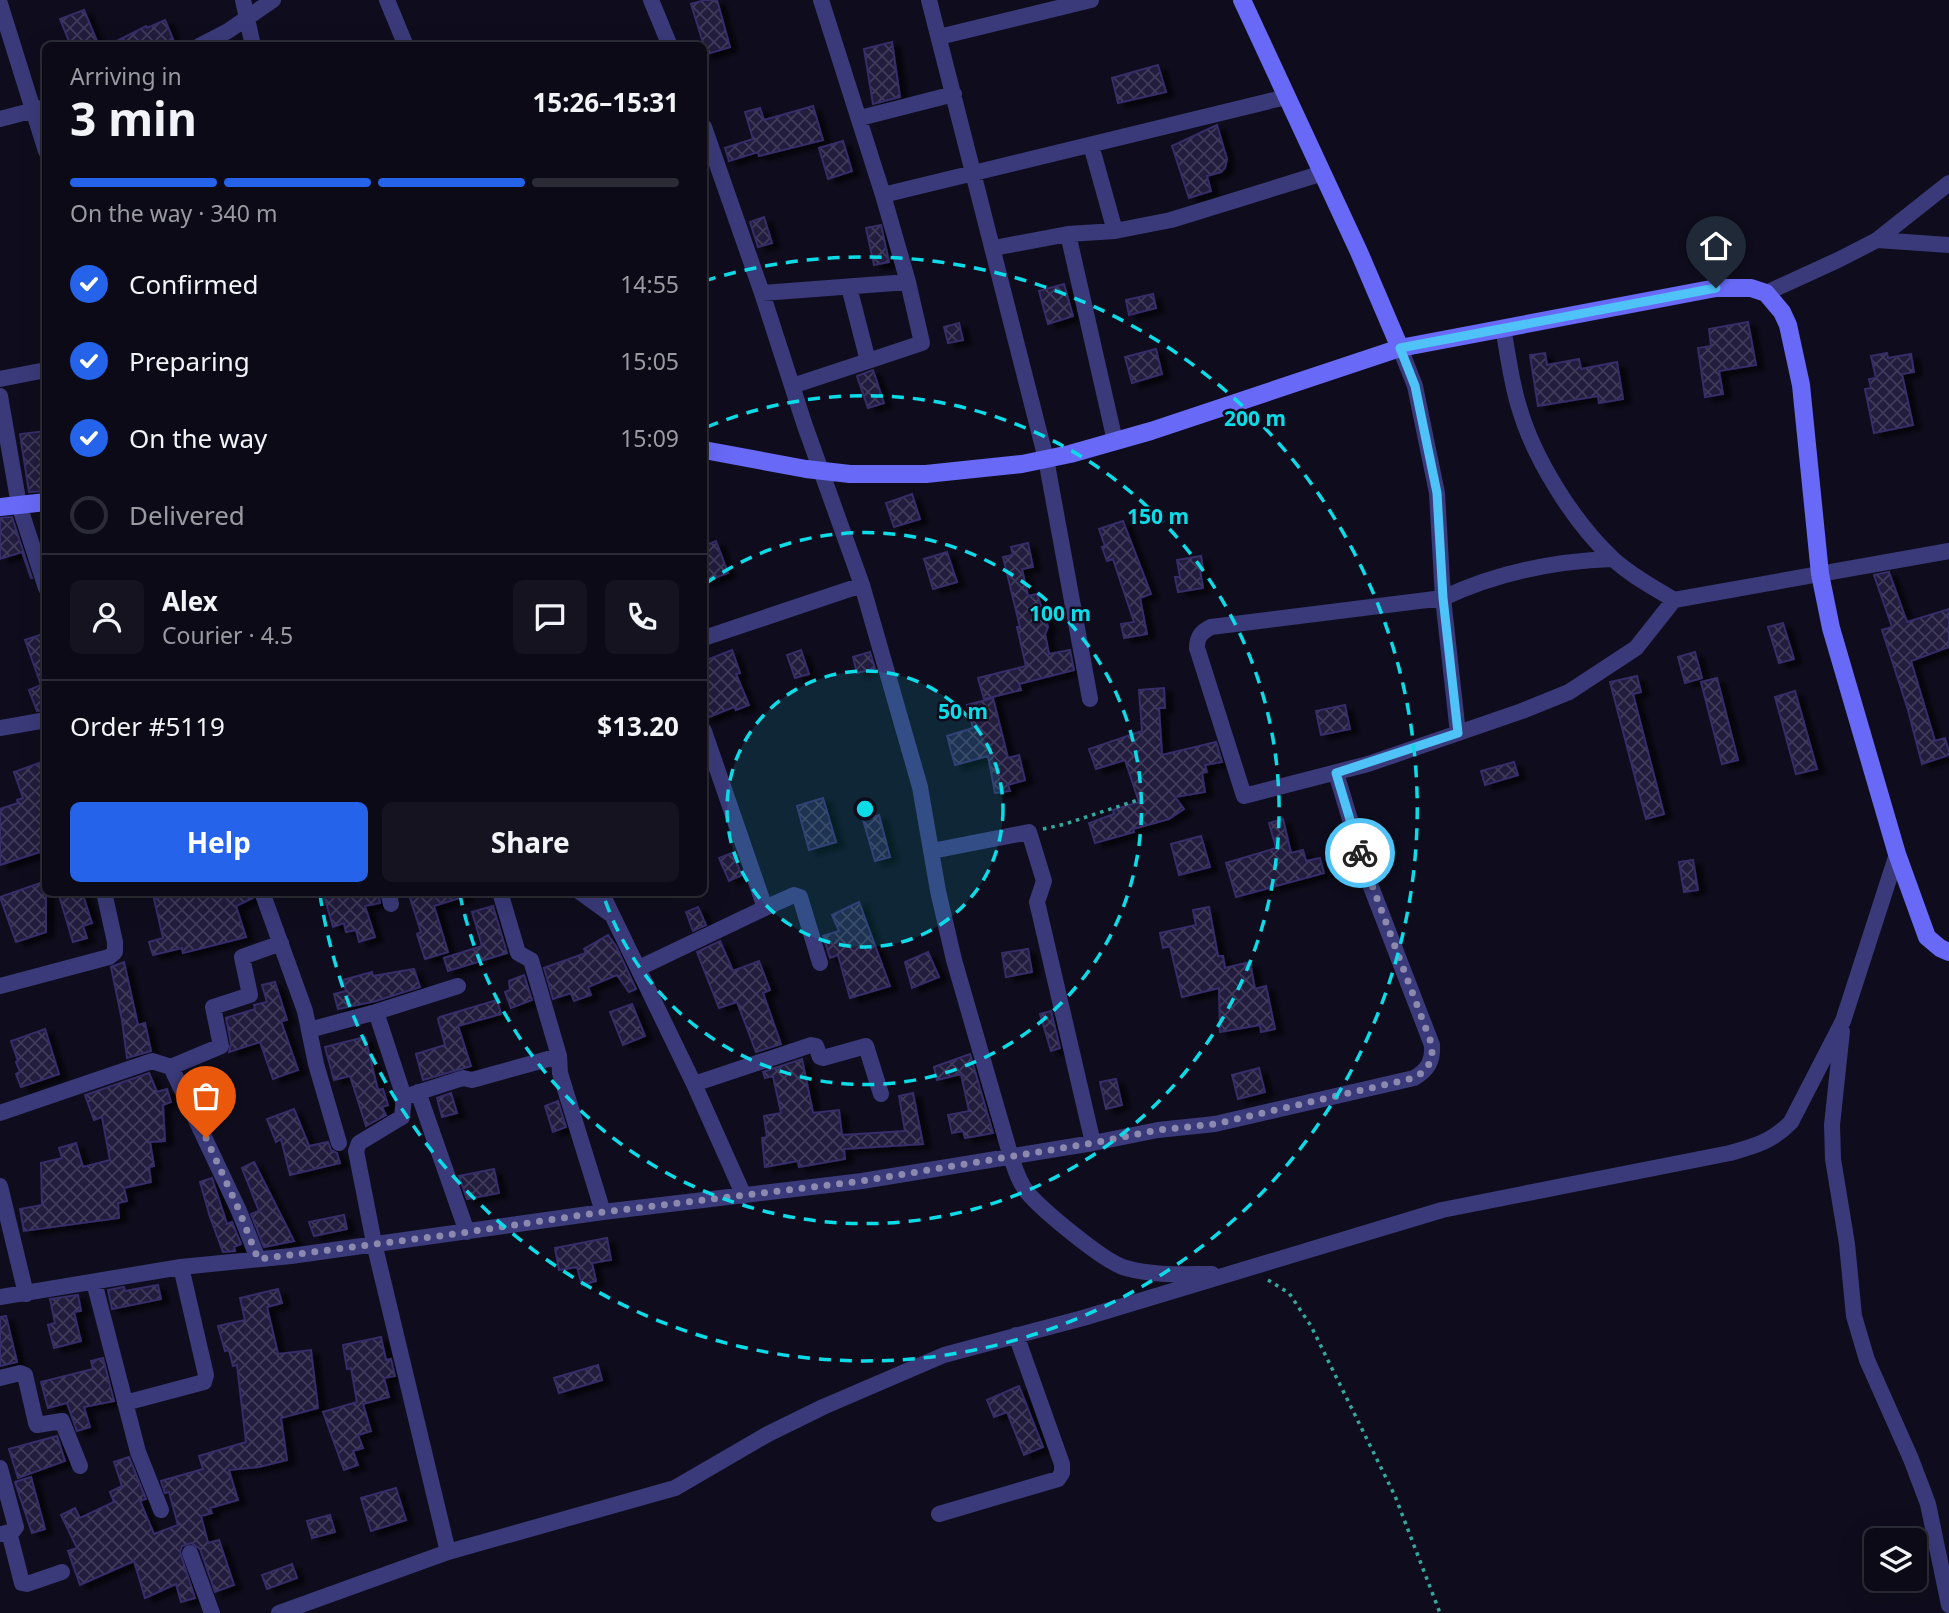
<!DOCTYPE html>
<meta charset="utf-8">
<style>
:root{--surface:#0b0a16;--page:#14131f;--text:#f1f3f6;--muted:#9a9aa1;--line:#2b2b35;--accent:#2563eb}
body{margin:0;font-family:"Noto Sans",sans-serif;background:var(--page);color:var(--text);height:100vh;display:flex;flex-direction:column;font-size:26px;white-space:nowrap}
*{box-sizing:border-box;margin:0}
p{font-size:23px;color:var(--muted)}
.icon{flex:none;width:38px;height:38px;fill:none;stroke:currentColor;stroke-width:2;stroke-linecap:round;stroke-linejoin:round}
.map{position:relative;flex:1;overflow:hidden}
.panel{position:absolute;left:42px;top:42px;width:665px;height:854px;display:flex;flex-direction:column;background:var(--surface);border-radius:10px;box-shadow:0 7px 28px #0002,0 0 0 2px var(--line)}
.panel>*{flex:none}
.tools{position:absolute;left:1864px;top:1528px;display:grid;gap:14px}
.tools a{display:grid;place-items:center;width:63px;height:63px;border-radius:10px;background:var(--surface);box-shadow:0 7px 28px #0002,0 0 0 2px var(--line);font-size:35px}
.pin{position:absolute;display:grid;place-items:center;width:60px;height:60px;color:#fff;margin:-72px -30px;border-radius:50% 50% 50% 0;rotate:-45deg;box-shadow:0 0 7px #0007}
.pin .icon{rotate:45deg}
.courier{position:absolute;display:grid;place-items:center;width:70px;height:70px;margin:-35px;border:5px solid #4fc3f7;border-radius:50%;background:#fff;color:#222;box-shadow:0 2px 9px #0007}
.overview em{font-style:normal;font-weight:700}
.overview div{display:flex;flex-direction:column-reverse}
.overview{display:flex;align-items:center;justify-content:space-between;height:119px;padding:0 28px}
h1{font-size:46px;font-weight:700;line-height:52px}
.bar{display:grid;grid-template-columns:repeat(4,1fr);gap:10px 7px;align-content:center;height:84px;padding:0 28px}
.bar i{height:9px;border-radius:5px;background:var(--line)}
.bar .on{background:var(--accent)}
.bar p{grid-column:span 4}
.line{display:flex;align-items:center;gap:18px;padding:0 28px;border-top:2px solid var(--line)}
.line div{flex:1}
.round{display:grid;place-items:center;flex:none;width:74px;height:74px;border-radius:10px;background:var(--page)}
ol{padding:0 28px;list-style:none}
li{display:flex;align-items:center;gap:21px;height:77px}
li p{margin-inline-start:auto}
li .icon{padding:7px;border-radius:50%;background:var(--accent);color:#fff;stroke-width:4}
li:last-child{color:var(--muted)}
li i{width:38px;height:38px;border:4px solid var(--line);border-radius:50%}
.button{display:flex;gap:14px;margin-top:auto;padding:14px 28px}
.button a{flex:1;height:80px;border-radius:10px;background:var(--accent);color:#fff;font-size:28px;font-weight:700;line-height:80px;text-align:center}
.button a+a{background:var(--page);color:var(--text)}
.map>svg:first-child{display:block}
</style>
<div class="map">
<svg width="1949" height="1613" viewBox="0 0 1949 1613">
<defs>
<pattern id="building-cross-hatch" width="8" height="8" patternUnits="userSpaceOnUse" patternTransform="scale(1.75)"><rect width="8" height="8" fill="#201a3d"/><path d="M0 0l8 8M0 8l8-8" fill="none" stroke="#3f3a5a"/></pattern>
<filter id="shadow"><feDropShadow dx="8" dy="4.5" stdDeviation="2" flood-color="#0009"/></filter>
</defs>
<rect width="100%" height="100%" fill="#0f0d1d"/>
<path fill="url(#building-cross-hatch)" stroke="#362d68" stroke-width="2" filter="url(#shadow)" d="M705,0H717L730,47L704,55V46L691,4Z
M84,10L99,46H71L60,19Z
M165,20L173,39L158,46H107L146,26L147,28Z
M892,42L900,97L873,104L864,49Z
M1158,65L1166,92L1118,103L1112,78Z
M813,106L823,140L759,156L758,152L729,161L725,148L753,139L745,112L760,108L764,120Z
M1217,125L1227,159L1225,168L1221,172L1207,176L1211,191L1189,198L1172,146Z
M843,141L852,171L828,179L819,148Z
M764,217L772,243L758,247L750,222Z
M881,225L889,262L874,265L866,228Z
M1064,284L1073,316L1048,324L1039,291Z
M1153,294L1156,308L1129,315L1126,300Z
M1748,322L1756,365L1719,371L1723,394L1705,397L1698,348L1711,346L1709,329Z
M959,323L963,340L948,343L944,327Z
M1156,349L1162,374L1132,383L1125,357Z
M1545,353L1547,365L1579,359L1581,369L1617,362L1623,399L1599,403L1598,396L1538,406L1530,355Z
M1887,353L1888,358L1911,354L1914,372L1902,374L1913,425L1874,433L1865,389L1871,388L1869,379L1876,378L1871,356Z
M873,370L884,403L868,408L857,376Z
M46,431V491L29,492L20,434Z
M912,494L920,519L894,527L886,503Z
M12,517L32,578H31L22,552L0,559V518Z
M1123,521L1151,594L1140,598L1147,634L1124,638L1121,624L1134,622L1113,559L1107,561L1102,547L1105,546L1099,529Z
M716,541L728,573L704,582V546Z
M1028,543L1033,567L1022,569L1028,596L1037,594L1048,627L1045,634L1049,654L1070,650L1074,670L1019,684L1021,690L984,699L978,678L1026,666L1017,627H1020L1003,557L1013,555L1011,547Z
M947,552L957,582L933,589L924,559Z
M1201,556L1203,569L1200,570L1203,588L1178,592L1175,577H1180L1177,560Z
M1889,572L1907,622L1949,609V647L1911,661L1935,741L1945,738L1949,752V755L1922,764L1908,710L1882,630L1892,627L1874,575Z
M1783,623L1794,659L1779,663L1768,627Z
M46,633V710L37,711L29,690L41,685L25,640Z
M732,650L740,673L736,674L749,705L736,710L734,707L704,719V661Z
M801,650L809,674L795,678L787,655Z
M870,652L875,668L857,673L853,657Z
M1695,652L1702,678L1685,683L1678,657Z
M1637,676L1641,692L1633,694L1664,814L1646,819L1610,682Z
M1717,678L1738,760L1722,764L1701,682Z
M1164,688L1165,708H1159L1162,755L1216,742L1222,762L1205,765L1207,772L1202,773L1205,792L1175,797L1184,809L1169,819L1133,829L1134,832L1095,843L1089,823L1114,814L1113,810L1139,802L1125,760L1096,769L1089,749L1142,731L1139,690Z
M1795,691L1817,769L1796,774L1775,697Z
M993,698L1008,758L1019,755L1025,780L1008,785L1010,791L995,793L988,756L955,765L947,736L973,728L967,705Z
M1345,705L1350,729L1321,735L1316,711Z
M1514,762L1518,775L1485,785L1481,771Z
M39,763L46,781V850L0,865V809L18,803L17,800L23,798L14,772Z
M823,798L836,842L809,850L797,806Z
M879,815L890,857L875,861L863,820Z
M1283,819L1291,853L1303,850L1306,861L1320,858L1324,873L1236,897L1226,863L1276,848L1269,823Z
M1201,836L1210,867L1179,875L1171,844Z
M732,853L742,875L729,881L719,858Z
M1693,860L1698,890L1684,892L1679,862Z
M46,881V932L16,942L0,897Z
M58,892H82L92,923L83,926L87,938L73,942Z
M182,892H252L253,898L236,906L246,937L183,953L182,948L153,955L149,942L163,938L154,899Z
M323,892H378L380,903L365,906L375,937L359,942L356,930L346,932L344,923L333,927Z
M427,892H465L466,896L434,906L448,952L425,959L417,934L421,932L410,898Z
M859,902L890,986L850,998L838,955L830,958L823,936L839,931L832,915Z
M493,906L507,953L448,971L444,958L482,946L472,912Z
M698,907L706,925L693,931L686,912Z
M1209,907L1218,956H1223L1225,968L1250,962L1255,989L1266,986L1275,1029L1261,1032L1260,1025L1220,1032L1219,988L1182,997L1170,946L1163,948L1160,933L1196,925L1193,910Z
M608,935L616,946L636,989L629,992L617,975L588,987L591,995L574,1001L571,993L553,999L544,968L586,953L584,949Z
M720,941L733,971L759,961L770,990L763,993L781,1044L756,1052L737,1002L719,1008L697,952Z
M1028,949L1032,972L1006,977L1002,953Z
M928,952L939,977L912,988L905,962Z
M124,962L138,1025L145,1023L151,1051L127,1058L122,1020L111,967Z
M414,969L420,987L376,1001L338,1009L334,994L346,991L343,980L372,972L373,976Z
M524,975L532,1000L511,1008L505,992L510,990L509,981Z
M275,982L287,1020L281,1021L298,1070L273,1079L260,1042L229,1052L231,1044L226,1018L255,1009L254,1005L267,1002L262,985Z
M497,1000L501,1014L458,1026L471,1066L423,1080L416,1054L445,1045L438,1019L440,1017Z
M632,1004L645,1036L623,1045L610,1012Z
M1051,1011L1060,1048L1051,1051L1040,1014Z
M45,1029L59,1074L21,1087L16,1074L20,1072L16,1062L18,1061L11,1041Z
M365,1037L378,1090L383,1089L388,1105L382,1107L386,1115L366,1126L350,1076L334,1080L325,1047Z
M970,1054L993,1133L965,1138L963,1131L952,1133L948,1115L969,1111L961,1074L937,1080L934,1067Z
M802,1059L813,1113L839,1110L842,1135L905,1131L899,1096L913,1093L923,1144L844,1149L845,1159L799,1167L798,1161L765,1167L762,1138L767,1137L764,1116L781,1113L773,1076L765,1078L763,1072Z
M1259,1068L1265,1092L1238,1099L1232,1075Z
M149,1073L157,1092L167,1089L171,1102L163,1105L165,1141L150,1142L154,1166L149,1167L151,1182L124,1188L127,1201L118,1203L119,1218L24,1231L20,1209L42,1205L41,1163L62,1158L59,1148L76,1143L83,1167L110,1160L102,1117L94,1120L85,1095Z
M1116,1079L1122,1105L1106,1109L1100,1082Z
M451,1093L457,1113L442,1117L437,1098Z
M558,1101L566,1127L553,1132L545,1106Z
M294,1109L309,1146L328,1142L331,1150L337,1153L340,1163L290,1175L281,1139L276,1142L267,1119Z
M254,1162L294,1241L264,1247L251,1214L259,1211L242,1168Z
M494,1169L499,1193L467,1199L459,1176Z
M212,1178L227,1224L232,1222L241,1244L234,1247L235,1251L223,1252L210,1217L200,1182Z
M344,1215L347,1229L314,1236L309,1222Z
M607,1238L611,1260L592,1263L596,1281L582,1285L577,1267L559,1270L555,1248Z
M158,1285L161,1299L112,1309L108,1290L124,1287L125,1291Z
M278,1289L282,1303L267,1307L278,1354L311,1350L318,1408L281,1418L287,1460L259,1467L229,1470L238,1500L210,1508L212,1513L201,1516L208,1543L219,1540L234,1585L215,1592L200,1549L191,1543L182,1546L180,1552L195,1598L181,1602L176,1584L145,1598L134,1561L80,1585L68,1551L77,1548L61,1515L75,1508L80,1518L114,1502L110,1492L122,1486L114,1462L129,1457L146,1499L140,1501L154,1534L178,1525L169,1492L165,1493L161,1481L203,1469L199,1456L246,1442L237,1365L233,1366L229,1350L225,1351L218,1326L245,1320L240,1298Z
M78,1295L81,1311L74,1312L81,1341L54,1348L48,1325L55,1323L50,1299Z
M6,1316L17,1362L0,1366V1317Z
M381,1337L386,1360L391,1359L395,1376L384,1378L389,1397L363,1404L371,1431L358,1435L363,1448L353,1451L358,1465L344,1470L323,1412L357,1402L351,1368L347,1369L343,1345Z
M103,1358L114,1401L84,1407L90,1427L77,1431L67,1403L48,1408L41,1382L93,1369L91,1361Z
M598,1365L602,1380L559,1393L554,1378Z
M1019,1386L1043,1447L1024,1455L1007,1412L994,1417L987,1400Z
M57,1436L65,1461L18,1478L9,1449Z
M31,1477L45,1529L32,1533L15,1482Z
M396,1488L406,1520L371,1531L361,1498Z
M330,1515L335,1532L312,1538L307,1521Z
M292,1564L297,1578L267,1589L262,1575Z"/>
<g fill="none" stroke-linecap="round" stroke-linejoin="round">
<path stroke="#33a99d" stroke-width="3.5" stroke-dasharray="3.5 5" stroke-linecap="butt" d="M1043,829L1065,824L1141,799
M1268,1280L1289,1293L1311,1326L1395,1496L1440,1613"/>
<path stroke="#3a3a7a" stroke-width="16" d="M243,0L253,46
M387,0L406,46
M651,0L670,46
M821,0L883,195L908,282L922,343L868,361
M929,0L1046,459L1090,699
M0,4L46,151
M939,37L1091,0
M199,46L228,31L273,0
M860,118L954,94
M0,119L46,107
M704,127L762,293L805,426L862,585L920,787L938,891L954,960L1011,1157C1015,1169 1019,1182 1027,1192C1041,1209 1105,1263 1126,1268C1154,1276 1183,1274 1212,1274
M1091,145L1115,231
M883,195L1286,97
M1068,234L1115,441
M1877,240L1949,245
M994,248L1068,234L1115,231L1171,220L1323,173
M762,293L908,282
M1766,293L1838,260L1877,240L1949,183
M1503,328C1508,354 1511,382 1519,407C1534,459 1573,521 1612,558C1630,575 1653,587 1674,600L1949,551
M1400,348L1415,386L1437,493L1443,598L1458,733
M0,379L46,370
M792,386L868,361L849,287
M0,396L19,505L46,588
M1613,559C1554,561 1496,573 1443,598L1211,627C1201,632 1197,637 1197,648L1244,796L1368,764L1522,711L1569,692L1636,648L1674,600
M704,638L862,585
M0,728L46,720
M704,731L765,908L794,895L800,897L820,963
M932,851L1029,832L1044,881L1037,902L1093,1143
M262,892L305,1011L316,1064L339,1143
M388,892L391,904
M500,892L518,953L531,960L559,1056
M580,892L609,913
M601,892L694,1084L744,1196
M639,968L765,908
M0,986L109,957L115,952V942L104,892
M376,1012L458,986
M309,1030L376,1012L404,1097L402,1117L359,1143L356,1151L374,1243L448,1552
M1842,1031L1832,1125L1833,1159L1847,1244L1854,1316L1867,1360L1911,1459L1928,1504L1949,1605
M171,1067L221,1046L213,1007L250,995L242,957L281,943
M694,1084L811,1045L816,1046L820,1057L823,1058L866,1046L881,1094
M418,1092L467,1232
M404,1097L463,1078L472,1080L559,1056L560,1073L603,1212
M0,1113L152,1061L171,1067L239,1211L258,1259
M0,1186L26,1294
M94,1282L138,1452L161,1510
M0,1297L181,1267L291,1256L603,1212L862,1181L1093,1143L1158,1130L1215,1124L1414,1078C1428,1070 1433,1061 1432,1045L1368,879L1336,773
M0,1378L20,1373L25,1375L36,1423L37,1425L62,1421L80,1466
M125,1403L204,1382L206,1375L181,1267
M0,1468L16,1527L13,1531L2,1534
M939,1514L1058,1479L1062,1473V1464L1016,1335
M9,1532L22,1583L27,1584L62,1572
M190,1553L212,1613
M279,1613L448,1552L675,1488L768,1434L823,1407L944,1355L1083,1318L1442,1210L1730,1153C1755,1146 1773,1141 1791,1122L1843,1021L1897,854"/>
<path stroke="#686af7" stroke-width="18" d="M1242,0L1359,252L1400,348
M704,450L806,469L850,474H926L1022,464L1070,454L1151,431L1400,348L1716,288H1751L1766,293L1782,312L1788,325L1801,385L1820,574L1831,628L1897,854L1927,937L1940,948L1949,952
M0,507L46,502"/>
</g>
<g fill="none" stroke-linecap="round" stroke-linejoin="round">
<path stroke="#8c89ae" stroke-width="7" stroke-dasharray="0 12.6" d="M206,1138L239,1210L258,1259L447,1235L603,1212L862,1181L1093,1143L1158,1130L1215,1124L1414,1078C1428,1070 1433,1061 1432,1045L1360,853"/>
<path stroke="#4fc3f7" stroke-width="9" d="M1360,853L1336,773L1458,733L1443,598L1437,493L1415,386L1400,348L1716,288"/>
</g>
<circle cx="865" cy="809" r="138" fill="#0cdce8" fill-opacity=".12"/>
<g fill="none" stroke="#0cdce8" stroke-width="3.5" stroke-dasharray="12 9">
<circle cx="865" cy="809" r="138"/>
<path d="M705 584A276 276 0 1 1 603 894"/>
<path d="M707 427A414 414 0 1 1 460 895"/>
<path d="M704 281A552 552 0 1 1 320 895"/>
</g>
<circle cx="865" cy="809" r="10" fill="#0cdce8" stroke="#0f0d1d" stroke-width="3.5"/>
<g font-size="21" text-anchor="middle" font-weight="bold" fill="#0cdce8" stroke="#0f0d1d" stroke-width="5" stroke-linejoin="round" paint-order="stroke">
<text x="1255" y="426">200 m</text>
<text x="1158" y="524">150 m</text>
<text x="1060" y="621">100 m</text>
<text x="963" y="719">50 m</text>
</g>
</svg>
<div class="tools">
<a><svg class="icon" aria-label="layers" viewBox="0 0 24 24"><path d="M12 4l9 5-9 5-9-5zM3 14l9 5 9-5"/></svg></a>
</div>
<div class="pin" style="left:206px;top:1138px;background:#ea580c"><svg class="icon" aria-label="bag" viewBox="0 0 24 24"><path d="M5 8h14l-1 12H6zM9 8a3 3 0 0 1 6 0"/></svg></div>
<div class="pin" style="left:1716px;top:288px;background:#1f2937"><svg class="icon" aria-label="home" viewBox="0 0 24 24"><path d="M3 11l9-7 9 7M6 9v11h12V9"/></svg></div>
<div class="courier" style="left:1360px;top:853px"><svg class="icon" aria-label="bike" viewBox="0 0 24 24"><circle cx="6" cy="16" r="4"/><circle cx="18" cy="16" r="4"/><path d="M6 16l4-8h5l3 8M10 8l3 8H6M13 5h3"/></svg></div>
<section class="panel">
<div class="overview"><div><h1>3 min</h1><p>Arriving in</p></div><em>15:26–15:31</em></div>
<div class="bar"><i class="on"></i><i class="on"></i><i class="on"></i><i></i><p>On the way · 340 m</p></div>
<ol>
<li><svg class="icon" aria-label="check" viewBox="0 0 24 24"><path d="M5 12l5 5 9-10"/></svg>Confirmed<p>14:55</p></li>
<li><svg class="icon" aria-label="check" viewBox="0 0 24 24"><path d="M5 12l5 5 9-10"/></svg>Preparing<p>15:05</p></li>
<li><svg class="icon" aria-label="check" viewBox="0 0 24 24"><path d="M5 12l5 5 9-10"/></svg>On the way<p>15:09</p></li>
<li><i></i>Delivered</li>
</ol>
<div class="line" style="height:126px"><a class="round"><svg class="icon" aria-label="person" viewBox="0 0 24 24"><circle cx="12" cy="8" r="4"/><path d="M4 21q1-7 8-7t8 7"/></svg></a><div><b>Alex</b><p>Courier · 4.5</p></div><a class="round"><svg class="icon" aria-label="chat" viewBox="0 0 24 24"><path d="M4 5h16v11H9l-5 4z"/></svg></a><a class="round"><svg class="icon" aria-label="phone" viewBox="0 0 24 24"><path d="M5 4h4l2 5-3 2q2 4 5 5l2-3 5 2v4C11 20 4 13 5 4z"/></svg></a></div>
<div class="line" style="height:91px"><div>Order #5119</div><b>$13.20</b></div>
<div class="button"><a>Help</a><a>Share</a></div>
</section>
</div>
